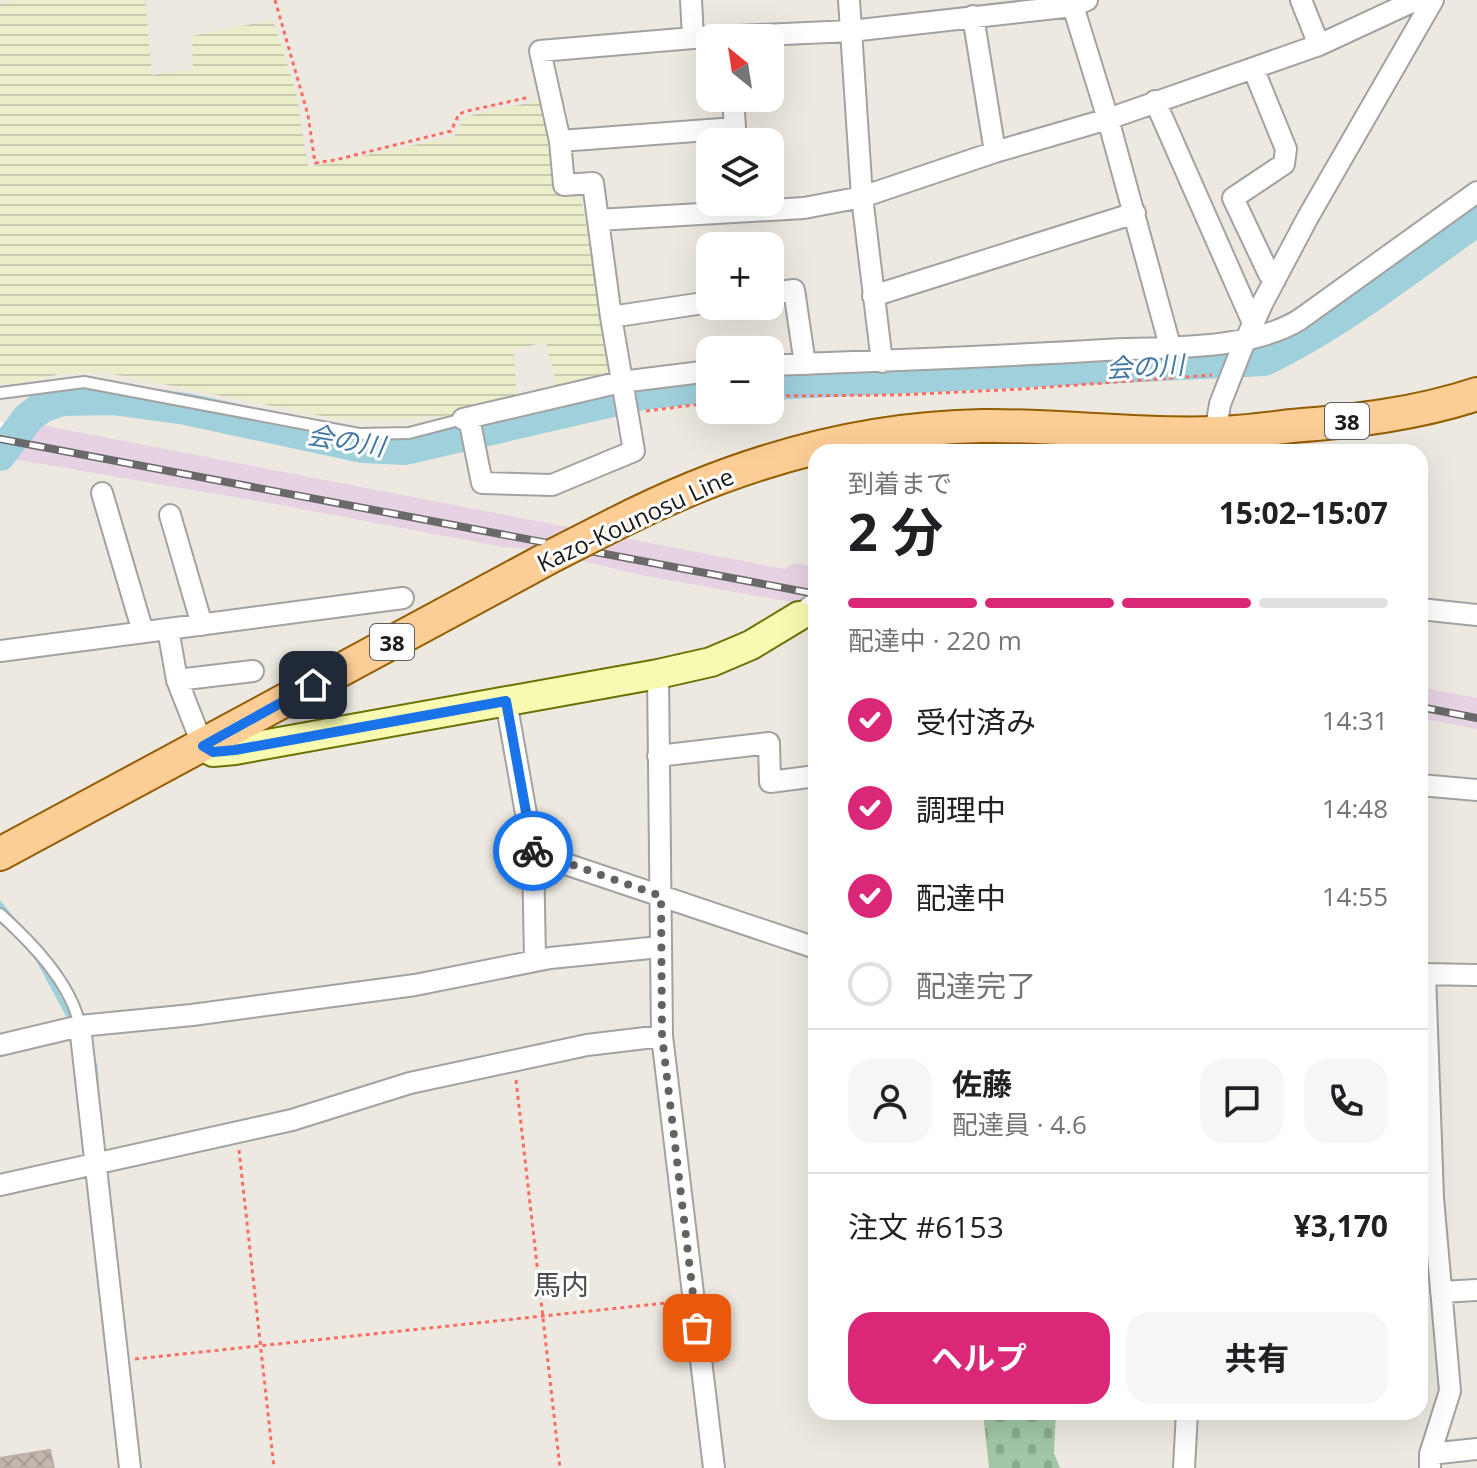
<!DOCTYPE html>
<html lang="ja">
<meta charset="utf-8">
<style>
:root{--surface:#fff;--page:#f6f6f6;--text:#202124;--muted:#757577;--line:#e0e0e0;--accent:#db2777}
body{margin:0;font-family:"Open Sans","Noto Sans JP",sans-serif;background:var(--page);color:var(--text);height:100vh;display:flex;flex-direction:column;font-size:30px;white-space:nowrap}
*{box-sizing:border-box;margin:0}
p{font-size:26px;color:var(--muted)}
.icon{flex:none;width:44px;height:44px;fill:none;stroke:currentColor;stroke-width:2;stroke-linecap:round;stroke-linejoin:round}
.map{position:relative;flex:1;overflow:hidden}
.drawer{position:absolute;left:808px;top:444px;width:620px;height:976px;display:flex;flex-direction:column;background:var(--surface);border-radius:24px;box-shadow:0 8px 32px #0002}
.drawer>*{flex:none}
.needle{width:52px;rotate:330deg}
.controls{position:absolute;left:696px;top:24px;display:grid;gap:16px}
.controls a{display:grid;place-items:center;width:88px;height:88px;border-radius:16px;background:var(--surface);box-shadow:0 8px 32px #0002;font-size:40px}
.pin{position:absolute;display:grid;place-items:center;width:68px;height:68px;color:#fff;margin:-34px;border-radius:16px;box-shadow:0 4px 12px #0006}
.courier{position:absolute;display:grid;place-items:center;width:80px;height:80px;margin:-40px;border:6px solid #1a73e8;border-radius:50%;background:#fff;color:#222;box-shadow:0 2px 10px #0007}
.headline em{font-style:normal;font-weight:700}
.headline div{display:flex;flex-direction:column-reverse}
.headline{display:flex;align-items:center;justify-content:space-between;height:136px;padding:0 40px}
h1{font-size:52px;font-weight:700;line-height:60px}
.bar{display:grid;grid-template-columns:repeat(4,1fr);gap:12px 8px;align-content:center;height:96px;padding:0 40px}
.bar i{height:10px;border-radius:6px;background:var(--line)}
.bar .active{background:var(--accent)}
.bar p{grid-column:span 4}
.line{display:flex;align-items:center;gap:20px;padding:0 40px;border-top:2px solid var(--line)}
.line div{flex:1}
.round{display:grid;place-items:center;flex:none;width:84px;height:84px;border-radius:24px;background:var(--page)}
ol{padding:0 40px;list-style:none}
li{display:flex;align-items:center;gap:24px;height:88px}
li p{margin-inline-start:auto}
li .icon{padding:8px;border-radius:50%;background:var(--accent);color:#fff;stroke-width:4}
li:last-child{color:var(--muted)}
li i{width:44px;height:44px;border:4px solid var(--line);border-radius:50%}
.primary-button{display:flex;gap:16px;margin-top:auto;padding:16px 40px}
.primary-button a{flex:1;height:92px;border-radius:24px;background:var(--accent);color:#fff;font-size:32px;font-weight:700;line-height:92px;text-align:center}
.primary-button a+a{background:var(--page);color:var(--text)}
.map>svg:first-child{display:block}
</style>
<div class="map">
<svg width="1477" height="1468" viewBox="0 0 1477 1468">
<defs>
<pattern id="farmland-rules" width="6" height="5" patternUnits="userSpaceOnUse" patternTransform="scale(2)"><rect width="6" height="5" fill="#ebedcb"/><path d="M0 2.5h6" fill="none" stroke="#c9cbae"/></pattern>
<pattern id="cemetery-stones" width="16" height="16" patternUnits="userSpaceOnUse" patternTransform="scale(2)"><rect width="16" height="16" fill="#a1c6a6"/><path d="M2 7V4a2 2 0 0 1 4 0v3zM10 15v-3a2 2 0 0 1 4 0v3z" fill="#8aaa8e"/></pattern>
<pattern id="building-cross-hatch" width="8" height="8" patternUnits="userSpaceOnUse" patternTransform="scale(2)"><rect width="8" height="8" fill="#c2b8b0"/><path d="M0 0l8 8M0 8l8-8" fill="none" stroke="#a69e97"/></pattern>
</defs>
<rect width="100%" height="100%" fill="#ede9e0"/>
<path fill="#e6d2e3" d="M36,424L785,569L793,563L816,567V594L802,604L641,575L582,561V558L534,546L531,549L503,547L275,504L7,458Z
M1420,687L1477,698V729L1420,718Z"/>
<path fill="url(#farmland-rules)" d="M19,0H145L152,75L193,69L192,36L273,20L296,92L308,167L454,137L463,119L472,115L542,100L560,192L580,191L612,375L557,387L546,342L513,350L517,395L452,415L371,421L337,419L103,372L59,374L16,385L0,383V3Z"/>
<path fill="url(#cemetery-stones)" d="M983,1412H1056L1054,1453L1060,1468H989Z"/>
<path fill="#fff" d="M0,422L36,430L18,450L0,446Z"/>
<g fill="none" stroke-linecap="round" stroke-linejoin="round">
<path stroke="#9fd0dc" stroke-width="5" d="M0,904L15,922
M37,957L72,1022
M92,1059L95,1066L96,1084"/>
<path stroke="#9fd0dc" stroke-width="32" d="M770,384L1264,360C1341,323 1408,269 1477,220
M0,455L28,418L42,407L62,400L113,399L186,409L363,447L405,449L643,394L710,386"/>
</g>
<path fill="url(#building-cross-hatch)" stroke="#bfaea3" stroke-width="2" d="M50,1450L54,1468H0V1458Z"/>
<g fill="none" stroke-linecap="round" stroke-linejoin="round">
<defs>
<path id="lane" d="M0,393L84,382L359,434L409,433L463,419
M0,914C32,943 71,983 80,1026"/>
<path id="street" d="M691,0L693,38
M849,0L862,197L882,362
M1301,0L1319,45
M1073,6L1108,119L1170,346
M973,16L995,152
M1253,68L1286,149L1284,164L1233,198L1269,274L1275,280
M733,98L736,142
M1155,101L1253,323
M560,141L735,128
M598,220L804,208L862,197L995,152L1108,119L1319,45L1416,0
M770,293L794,290L805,364
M873,296L1135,213
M611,317L710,302
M770,365C881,361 992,357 1104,350C1164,347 1248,351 1299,320L1477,192
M469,418L482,483L552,485L634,451L611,317L593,183L564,185L560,141L540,51L693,38L851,31L1073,6L1087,0
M463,419L621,382L710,371
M1215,434L1220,404L1242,348L1263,302L1308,217L1433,0
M102,493L143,632
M170,515L202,625
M1420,609L1477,615
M799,616L816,602
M168,629L177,680L203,746
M0,651L403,598
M658,674L662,1036L714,1468
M177,680L253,671
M506,701L533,853L535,960
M658,756L769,743L770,782L816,776
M1420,785L1477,790
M533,853L816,948
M1420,974L1477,975
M1425,974L1433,1198L1450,1391L1430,1454V1468
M80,1026L130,1468
M0,1045L80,1026L192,1015L415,985L550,958L660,947
M0,1185L292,1120L410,1083L587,1045L662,1036
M1441,1292L1477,1290
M1430,1454L1477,1449
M1184,1468L1187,1412"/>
<path id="secondary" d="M203,746L213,752L235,750L658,674L711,662L751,645L799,616"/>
<path id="primary" d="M617,523C731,465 855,428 983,426C1060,425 1137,436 1214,433C1240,433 1266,429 1292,426C1355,421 1417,414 1477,394
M0,854L554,555"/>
</defs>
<use href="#lane" stroke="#a2a2a2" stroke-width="14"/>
<use href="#street" stroke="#a2a2a2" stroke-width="24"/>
<use href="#secondary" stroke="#697203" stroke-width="32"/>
<use href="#primary" stroke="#935e00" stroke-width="36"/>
<path stroke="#fc6e63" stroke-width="3" stroke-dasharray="4 4" stroke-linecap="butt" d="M275,0L308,115L315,163L335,160L451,131L459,114L467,111L530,97
M770,396L897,395L1022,389L1212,375
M646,411L710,403
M516,1080L560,1468
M239,1150L274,1468
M135,1359L676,1302"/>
<use href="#lane" stroke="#fff" stroke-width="10"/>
<use href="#street" stroke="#fff" stroke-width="20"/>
<use href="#secondary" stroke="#f9fab2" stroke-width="28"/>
<use href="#primary" stroke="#fdcd96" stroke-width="32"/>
<defs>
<path id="rail" d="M0,439L816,594
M1420,707L1477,718"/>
</defs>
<use href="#rail" stroke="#696969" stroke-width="8"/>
<use href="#rail" stroke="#fff" stroke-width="5" stroke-dasharray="15" stroke-linecap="butt"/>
<defs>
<path id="primary-bridge" d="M554,555L617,523"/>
</defs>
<use href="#primary-bridge" stroke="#935e00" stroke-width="36" stroke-linecap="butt"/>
<use href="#primary-bridge" stroke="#fdcd96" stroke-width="32"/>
</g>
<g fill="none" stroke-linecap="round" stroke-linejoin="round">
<path stroke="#646360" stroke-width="8" stroke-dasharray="0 14.4" d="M533,851L661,896L662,1036L697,1328"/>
<path stroke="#1a73e8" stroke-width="10" d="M313,685L203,746L213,752L235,750L506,701L533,851"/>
</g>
<g text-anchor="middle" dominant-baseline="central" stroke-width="6" stroke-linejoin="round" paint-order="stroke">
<g fill="#fff" stroke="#5f5f5f" stroke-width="2">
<rect x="1325" y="403" width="44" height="36" rx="6"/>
<rect x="370" y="624" width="44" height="36" rx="6"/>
</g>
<g font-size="22" font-weight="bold" fill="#1b1b1b">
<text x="1347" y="421">38</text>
<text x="392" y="642">38</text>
</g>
<g font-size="24" fill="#1b1b1b" stroke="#fff">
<text transform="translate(635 519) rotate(-25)">Kazo-Kounosu Line</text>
</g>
<g font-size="26" font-style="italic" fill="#4477a3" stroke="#fff">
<text transform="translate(1145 366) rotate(-3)">会の川</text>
<text transform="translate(346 440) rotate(9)">会の川</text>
</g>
<g font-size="28" fill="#4e4e4e" stroke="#fff">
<text x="561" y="1284">馬内</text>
</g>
</g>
</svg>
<div class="controls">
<a><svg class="needle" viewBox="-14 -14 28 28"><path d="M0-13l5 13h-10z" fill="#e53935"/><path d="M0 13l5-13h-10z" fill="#757577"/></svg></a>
<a><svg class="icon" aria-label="layers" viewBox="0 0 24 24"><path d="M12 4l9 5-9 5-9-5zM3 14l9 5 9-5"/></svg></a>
<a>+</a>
<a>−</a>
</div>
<div class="pin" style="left:697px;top:1328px;background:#ea580c"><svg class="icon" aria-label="bag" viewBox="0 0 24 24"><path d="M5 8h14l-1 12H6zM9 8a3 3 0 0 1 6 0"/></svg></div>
<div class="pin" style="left:313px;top:685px;background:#1f2937"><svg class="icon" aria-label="home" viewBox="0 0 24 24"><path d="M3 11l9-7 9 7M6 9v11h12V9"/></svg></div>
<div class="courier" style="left:533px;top:851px"><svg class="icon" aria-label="bike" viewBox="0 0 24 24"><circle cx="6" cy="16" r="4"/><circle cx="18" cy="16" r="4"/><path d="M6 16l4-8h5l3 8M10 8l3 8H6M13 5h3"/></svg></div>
<section class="drawer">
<div class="headline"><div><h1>2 分</h1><p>到着まで</p></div><em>15:02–15:07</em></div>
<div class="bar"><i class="active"></i><i class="active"></i><i class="active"></i><i></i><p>配達中 · 220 m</p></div>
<ol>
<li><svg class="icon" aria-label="check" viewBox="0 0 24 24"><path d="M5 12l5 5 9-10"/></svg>受付済み<p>14:31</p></li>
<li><svg class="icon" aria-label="check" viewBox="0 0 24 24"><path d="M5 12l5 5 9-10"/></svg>調理中<p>14:48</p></li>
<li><svg class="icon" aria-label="check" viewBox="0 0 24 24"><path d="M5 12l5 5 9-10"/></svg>配達中<p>14:55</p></li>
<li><i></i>配達完了</li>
</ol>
<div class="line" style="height:144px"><a class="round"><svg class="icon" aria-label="person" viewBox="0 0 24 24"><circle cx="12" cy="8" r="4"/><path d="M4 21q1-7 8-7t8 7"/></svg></a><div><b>佐藤</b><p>配達員 · 4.6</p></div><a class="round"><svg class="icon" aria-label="chat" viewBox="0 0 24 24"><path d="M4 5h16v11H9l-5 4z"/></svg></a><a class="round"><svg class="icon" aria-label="phone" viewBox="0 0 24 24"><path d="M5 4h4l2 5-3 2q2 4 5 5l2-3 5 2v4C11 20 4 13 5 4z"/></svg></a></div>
<div class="line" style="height:104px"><div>注文 #6153</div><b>¥3,170</b></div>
<div class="primary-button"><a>ヘルプ</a><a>共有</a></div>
</section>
</div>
